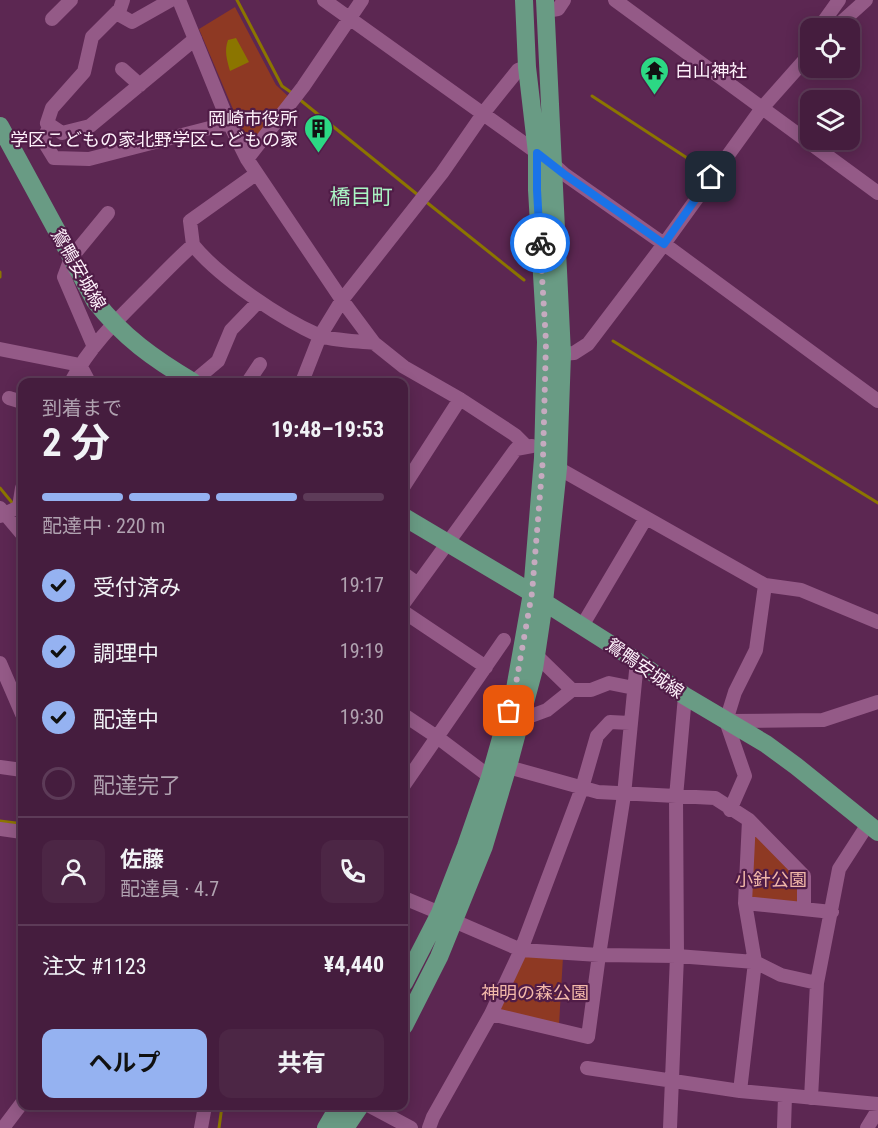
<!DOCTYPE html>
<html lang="ja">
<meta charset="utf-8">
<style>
:root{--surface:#451d3e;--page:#4c2645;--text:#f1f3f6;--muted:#b0a2b0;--line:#5d3b58;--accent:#95b2f1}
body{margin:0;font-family:"Roboto Condensed","Noto Sans JP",sans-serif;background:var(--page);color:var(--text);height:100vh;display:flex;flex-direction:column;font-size:22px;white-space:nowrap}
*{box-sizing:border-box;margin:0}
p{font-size:20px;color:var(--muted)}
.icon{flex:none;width:33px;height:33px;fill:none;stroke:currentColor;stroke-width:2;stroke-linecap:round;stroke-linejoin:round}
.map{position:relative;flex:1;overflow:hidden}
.side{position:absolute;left:18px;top:378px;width:390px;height:732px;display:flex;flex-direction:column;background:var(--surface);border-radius:12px;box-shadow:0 3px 15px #0003,0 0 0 2px var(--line)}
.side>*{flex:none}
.controls{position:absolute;left:800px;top:18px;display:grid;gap:12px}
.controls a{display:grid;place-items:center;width:60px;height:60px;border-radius:12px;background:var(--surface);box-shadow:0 3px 15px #0003,0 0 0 2px var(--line);font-size:30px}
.pin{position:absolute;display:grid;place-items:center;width:51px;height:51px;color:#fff;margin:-26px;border-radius:12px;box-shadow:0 3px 9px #0006}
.courier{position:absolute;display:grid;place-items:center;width:60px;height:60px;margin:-30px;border:4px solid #1a73e8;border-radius:50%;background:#fff;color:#222;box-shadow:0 2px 8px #0007}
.head em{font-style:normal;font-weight:700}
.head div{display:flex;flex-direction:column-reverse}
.head{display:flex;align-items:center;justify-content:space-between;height:102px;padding:0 24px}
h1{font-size:39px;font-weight:700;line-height:45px}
.bar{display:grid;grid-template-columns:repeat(4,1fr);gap:9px 6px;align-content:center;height:72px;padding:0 24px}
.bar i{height:8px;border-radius:4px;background:var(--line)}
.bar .selected{background:var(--accent)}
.bar p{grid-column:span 4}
.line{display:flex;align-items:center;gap:15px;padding:0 24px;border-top:2px solid var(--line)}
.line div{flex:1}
.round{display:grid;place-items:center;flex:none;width:63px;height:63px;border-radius:12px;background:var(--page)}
ol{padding:0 24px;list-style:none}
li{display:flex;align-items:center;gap:18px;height:66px}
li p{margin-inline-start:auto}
li .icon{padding:6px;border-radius:50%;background:var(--accent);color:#111;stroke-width:4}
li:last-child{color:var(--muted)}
li i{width:33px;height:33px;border:3px solid var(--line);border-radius:50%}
.action{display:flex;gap:12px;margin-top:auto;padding:12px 24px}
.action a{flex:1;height:69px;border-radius:12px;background:var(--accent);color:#111;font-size:24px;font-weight:700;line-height:69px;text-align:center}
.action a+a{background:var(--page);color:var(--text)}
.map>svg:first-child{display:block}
</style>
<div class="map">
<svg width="878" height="1128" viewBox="0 0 878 1128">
<rect width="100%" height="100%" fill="#5c2752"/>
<path fill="#8e3923" d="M235,7L276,85L291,99L254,151L238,121L199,29Z
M753,831L800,877L799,905L747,900Z
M524,954L563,957L559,1025L498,1010Z"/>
<path fill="#8b7500" d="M236,38L249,62L230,71C227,60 224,51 228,40Z"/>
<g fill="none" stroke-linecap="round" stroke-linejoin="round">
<path stroke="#8b7500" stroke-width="3" d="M237,0L282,86L292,93
M810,36V35
M592,96L704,169
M299,99L418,195
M425,201L524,280
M0,272V277
M613,341L878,503
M0,488L14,505
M0,821L16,823
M219,1128L222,1106"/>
<path stroke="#945a87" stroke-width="14" d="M123,0L120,9L92,37L84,72L52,108L47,123L62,133L90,126L195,39
M179,0L229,123L247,159L342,300L374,343L404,367L460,399L515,435L526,446
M324,0L553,164L564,174L664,244L878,401
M615,0L878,193
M546,11L558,9L564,0
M116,13L132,22L171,0
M52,19L71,0
M819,28L839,0
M835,28L866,0
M122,69L140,85
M50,125L43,140L54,158L89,159L229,123
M247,159L303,87L362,0
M193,245L190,221L256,174
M94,347L64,277L71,258L108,213
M0,349L80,365
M562,354L574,353L588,344L664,244L762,108L810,54
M80,365L89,382
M71,382C90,345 120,317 150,287C164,273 178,258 193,245C219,277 280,318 318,335C332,341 358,341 374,343
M193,382L218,361L231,330L259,301
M248,382L260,364
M302,382L320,336L342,300L442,173L485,111L518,70L527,67
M9,398L22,402
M558,468L765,585L801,590L878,622
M404,486L460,399
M19,507L22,488
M0,508L22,534
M0,516L19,507L22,508
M404,574L418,584
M404,603L516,449L532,446
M404,612L486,667
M582,626L646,518
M536,655L572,690
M0,663L22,714
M404,715L437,737L490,777
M520,720L547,710L572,690H591L609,683L634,688
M729,721L823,720L878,702
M0,767L22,770
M508,767L598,792L715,798L749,820L804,876V908
M404,785L504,640
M730,810L745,776L726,721L735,692L756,650L765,585
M0,829L22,832
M404,898L440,913
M745,903L832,912
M454,921L521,950L599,955L677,956L755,962L781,975L817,983
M491,1014L588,1037L599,955L624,795L637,661
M587,1068L740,1091L878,1104
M740,1091L755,962L745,903L749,820
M811,1098L817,983L839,869L868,824
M370,1106L411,1128
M3,1128L22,1103
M201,1128L205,1106
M429,1128L433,1117L491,1014L521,950L582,788L597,736L610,722L630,723
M670,1128L677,956L676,797L685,696
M784,1128L785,1096
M867,1128L878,1110"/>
<path stroke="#699b84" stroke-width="18" d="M0,126L95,301C123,337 154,359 193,382
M404,517L532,593L544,602L637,661L685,696L766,744L796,766L878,832
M404,983L440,913L466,846L490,777L515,689L532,593L543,458L546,342L537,190V153L527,67L524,0
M404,1026L439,957L484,846L510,759L534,669L544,602L558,468L562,354L545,0
M326,1128L339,1106
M345,1128L360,1106"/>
</g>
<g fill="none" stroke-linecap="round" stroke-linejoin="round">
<path stroke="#c5aabf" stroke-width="6" stroke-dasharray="0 10.8" d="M509,711L515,689L532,593L543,458L546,342L540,243"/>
<path stroke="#1a73e8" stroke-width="8" d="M540,243L537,190V153L564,174L664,244L711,177"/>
</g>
<defs>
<symbol id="temple-pin" viewBox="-11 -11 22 30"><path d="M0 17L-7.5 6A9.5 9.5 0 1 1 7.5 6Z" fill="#2cd884" stroke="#501c47"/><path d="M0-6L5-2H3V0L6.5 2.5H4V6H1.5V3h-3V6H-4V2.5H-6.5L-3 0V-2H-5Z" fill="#111"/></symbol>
<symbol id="building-pin" viewBox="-11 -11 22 30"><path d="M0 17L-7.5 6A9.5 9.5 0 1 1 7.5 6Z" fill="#2cd884" stroke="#501c47"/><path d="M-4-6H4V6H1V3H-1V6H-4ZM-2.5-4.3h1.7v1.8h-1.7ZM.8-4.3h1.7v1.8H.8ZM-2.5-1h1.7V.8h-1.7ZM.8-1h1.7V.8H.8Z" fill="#111"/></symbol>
</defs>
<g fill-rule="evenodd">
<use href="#temple-pin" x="638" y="54" width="33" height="45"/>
<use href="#building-pin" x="302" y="112" width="33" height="45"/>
</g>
<g text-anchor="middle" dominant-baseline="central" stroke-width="4.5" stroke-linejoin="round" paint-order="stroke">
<g font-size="18" fill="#fdf0fa" stroke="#501c47" text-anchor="start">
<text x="675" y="70">白山神社</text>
<text x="298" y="118" text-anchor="end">岡崎市役所<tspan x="298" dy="21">学区こどもの家北野学区こどもの家</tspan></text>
</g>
<g font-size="18" fill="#fdf0fa" stroke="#501c47">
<text transform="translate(79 269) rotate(60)">鴛鴨安城線</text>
<text transform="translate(645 668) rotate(35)">鴛鴨安城線</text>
</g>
<g font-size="18" fill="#f2b8a9" stroke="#501c47">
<text x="771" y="879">小針公園</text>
<text x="535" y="992">神明の森公園</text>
</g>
<g font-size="21" fill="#aaf5c4" stroke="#501c47">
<text x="361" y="197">橋目町</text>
</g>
</g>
</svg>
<div class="controls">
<a><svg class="icon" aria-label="locate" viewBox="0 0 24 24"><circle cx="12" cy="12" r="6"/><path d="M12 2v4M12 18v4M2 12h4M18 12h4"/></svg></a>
<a><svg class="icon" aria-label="layers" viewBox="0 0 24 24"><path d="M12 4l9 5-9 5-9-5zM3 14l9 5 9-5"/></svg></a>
</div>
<div class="pin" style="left:509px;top:711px;background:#ea580c"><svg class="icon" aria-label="bag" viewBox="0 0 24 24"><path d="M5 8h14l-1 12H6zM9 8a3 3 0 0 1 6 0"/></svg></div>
<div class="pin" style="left:711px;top:177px;background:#1f2937"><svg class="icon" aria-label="home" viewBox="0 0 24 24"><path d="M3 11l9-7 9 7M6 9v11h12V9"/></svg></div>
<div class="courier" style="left:540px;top:243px"><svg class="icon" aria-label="bike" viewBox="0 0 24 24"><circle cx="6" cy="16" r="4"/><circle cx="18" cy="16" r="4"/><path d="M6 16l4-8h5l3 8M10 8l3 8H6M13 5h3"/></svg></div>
<section class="side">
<div class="head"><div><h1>2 分</h1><p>到着まで</p></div><em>19:48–19:53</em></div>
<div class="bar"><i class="selected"></i><i class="selected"></i><i class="selected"></i><i></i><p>配達中 · 220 m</p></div>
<ol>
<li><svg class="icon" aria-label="check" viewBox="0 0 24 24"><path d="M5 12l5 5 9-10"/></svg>受付済み<p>19:17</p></li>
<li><svg class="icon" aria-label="check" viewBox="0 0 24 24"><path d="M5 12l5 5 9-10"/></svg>調理中<p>19:19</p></li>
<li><svg class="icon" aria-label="check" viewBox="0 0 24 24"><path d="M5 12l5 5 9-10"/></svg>配達中<p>19:30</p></li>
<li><i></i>配達完了</li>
</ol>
<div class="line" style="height:108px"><a class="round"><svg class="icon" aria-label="person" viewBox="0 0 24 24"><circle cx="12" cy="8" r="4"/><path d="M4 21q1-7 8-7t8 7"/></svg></a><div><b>佐藤</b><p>配達員 · 4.7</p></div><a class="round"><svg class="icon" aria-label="phone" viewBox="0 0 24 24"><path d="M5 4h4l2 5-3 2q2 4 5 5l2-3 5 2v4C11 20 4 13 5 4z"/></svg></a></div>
<div class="line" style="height:78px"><div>注文 #1123</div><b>¥4,440</b></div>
<div class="action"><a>ヘルプ</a><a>共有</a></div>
</section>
</div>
